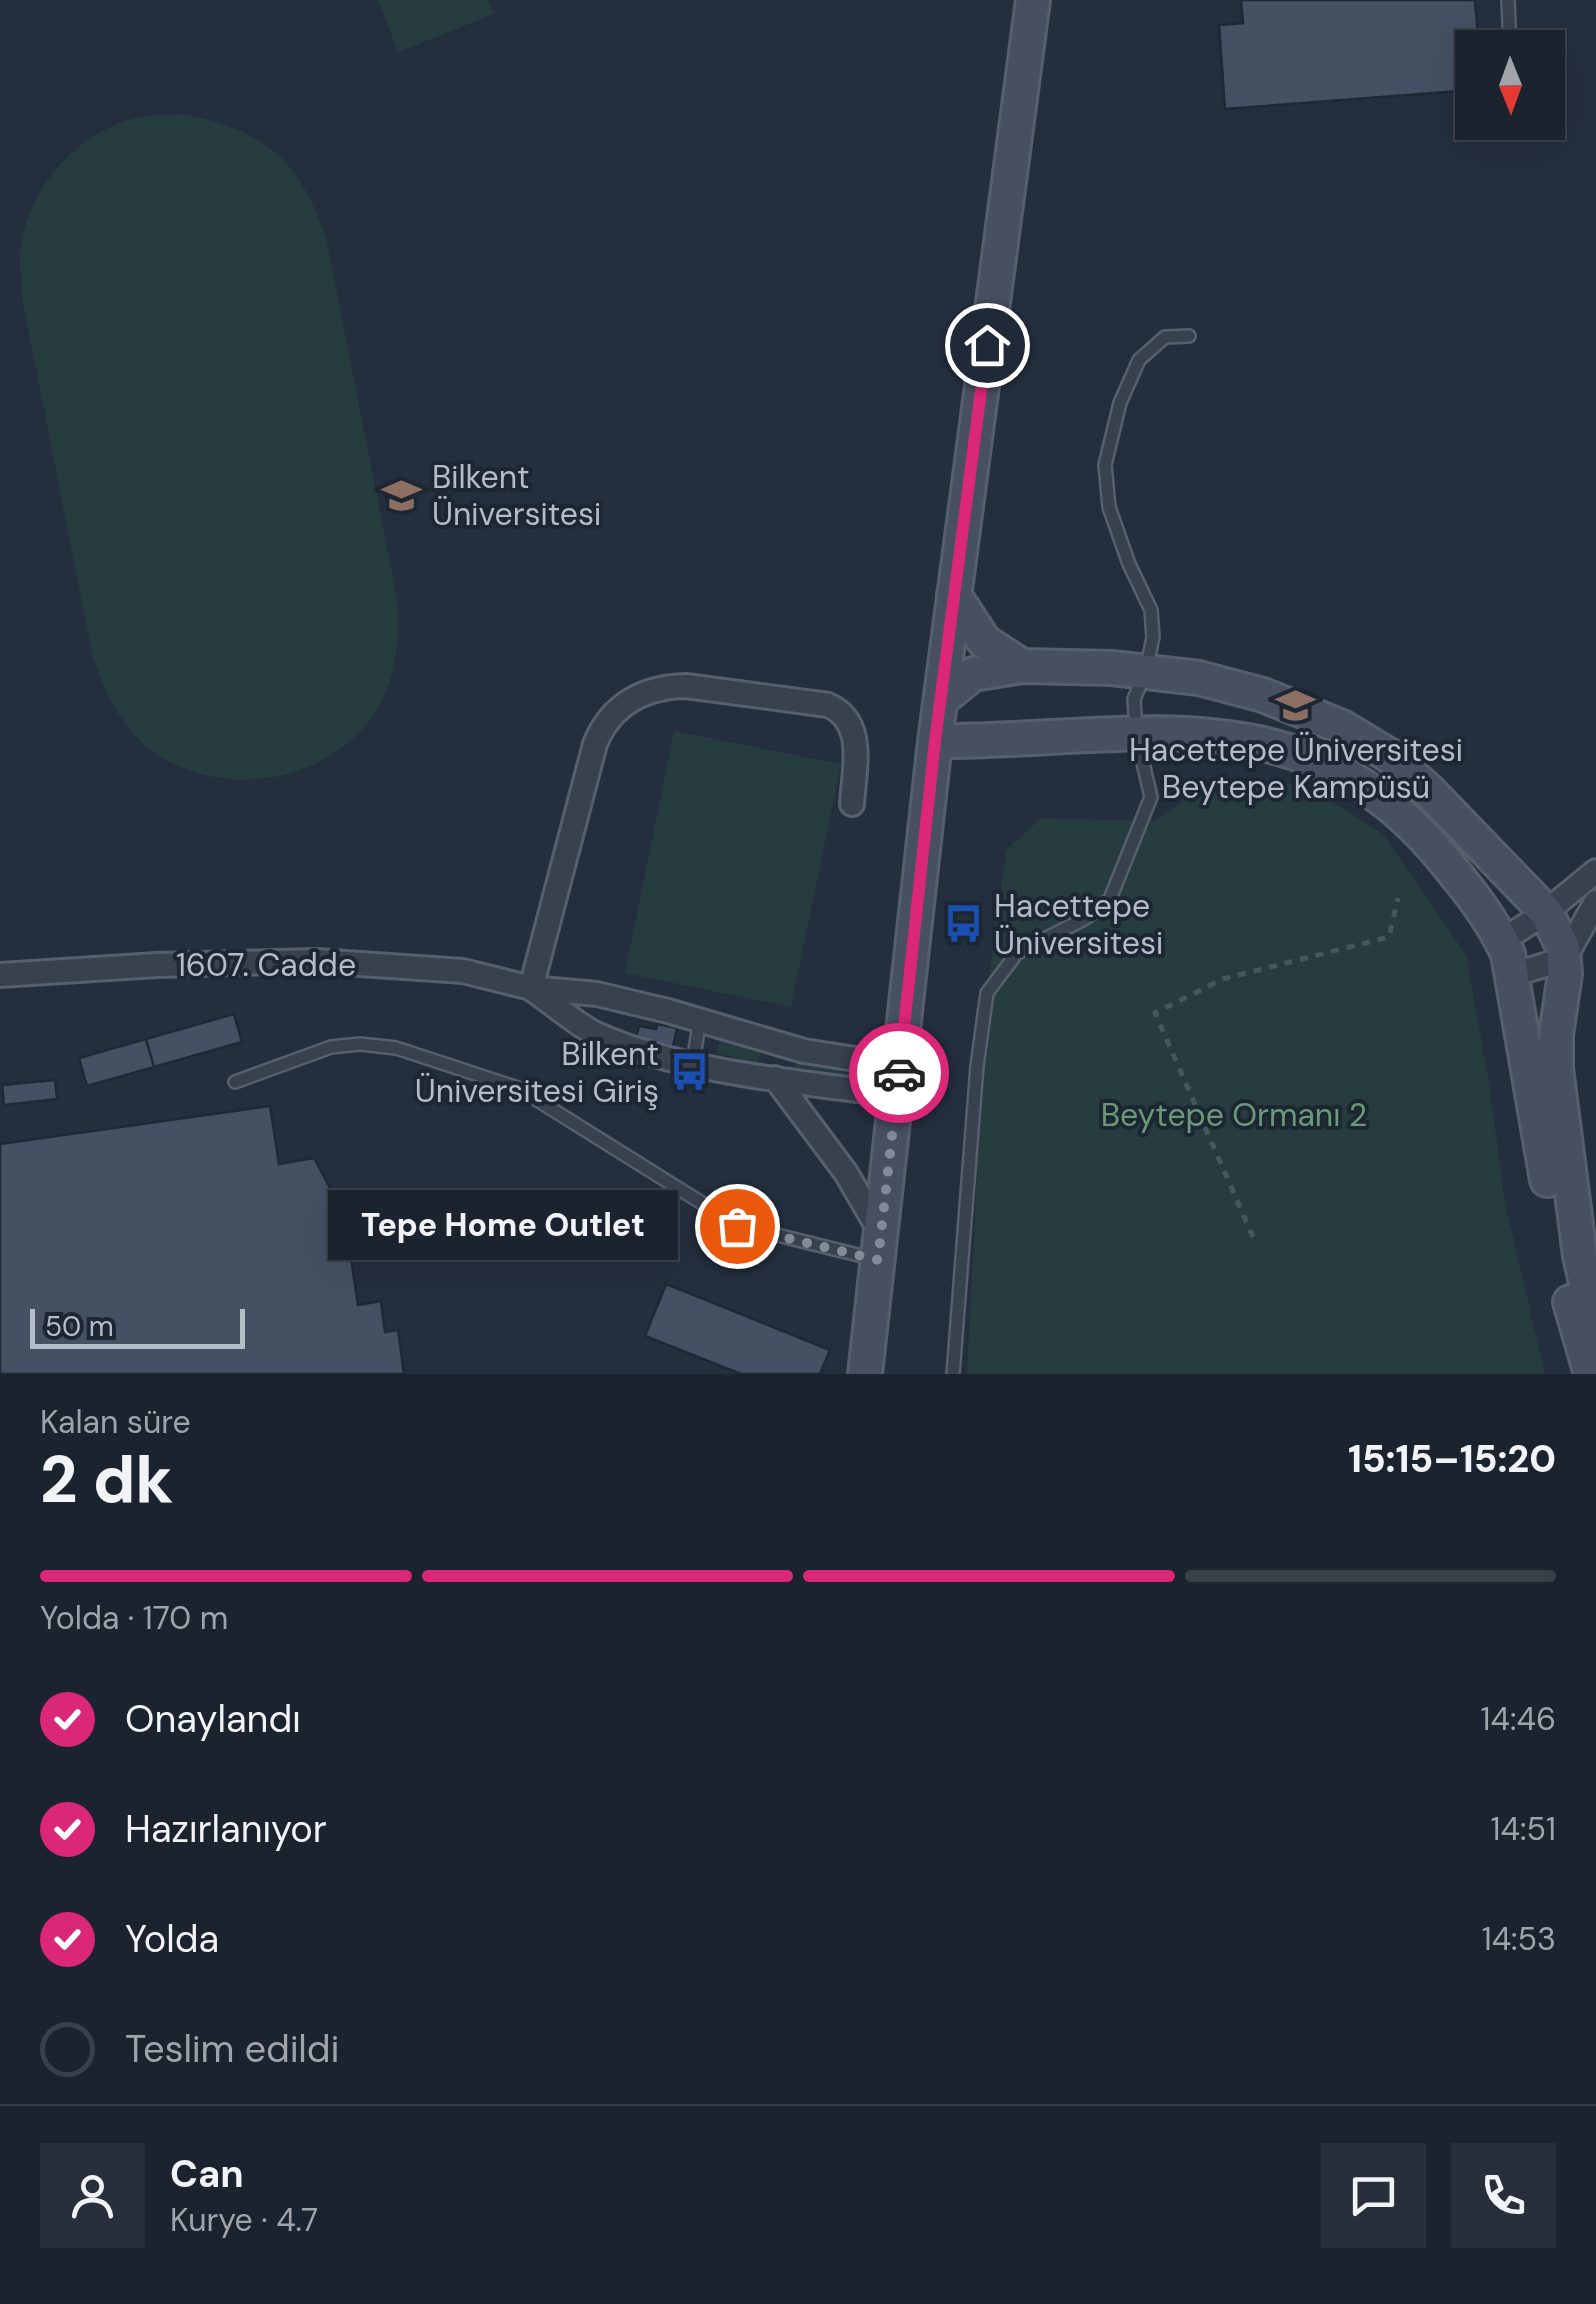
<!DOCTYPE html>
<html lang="tr">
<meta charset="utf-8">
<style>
:root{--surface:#1b232e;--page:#282f3a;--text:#f1f3f6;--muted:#a0a4aa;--line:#39404a;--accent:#db2777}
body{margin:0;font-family:"DM Sans",sans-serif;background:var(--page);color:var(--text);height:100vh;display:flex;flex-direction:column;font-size:38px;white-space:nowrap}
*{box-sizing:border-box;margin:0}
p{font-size:32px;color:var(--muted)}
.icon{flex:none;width:55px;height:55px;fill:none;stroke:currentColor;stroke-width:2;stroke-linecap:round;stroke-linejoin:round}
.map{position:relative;height:1374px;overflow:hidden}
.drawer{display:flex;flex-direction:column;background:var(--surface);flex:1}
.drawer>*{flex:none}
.needle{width:65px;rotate:179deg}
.buttons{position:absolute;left:1455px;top:30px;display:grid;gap:20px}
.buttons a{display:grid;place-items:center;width:110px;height:110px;border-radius:0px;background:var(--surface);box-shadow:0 10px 40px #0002,0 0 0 2px var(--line);font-size:50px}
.scale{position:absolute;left:30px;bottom:25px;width:215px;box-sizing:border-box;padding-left:10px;border:5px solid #b4bcc9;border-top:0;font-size:28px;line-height:35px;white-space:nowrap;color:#b4bcc9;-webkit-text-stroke:8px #1d2633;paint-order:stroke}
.pin{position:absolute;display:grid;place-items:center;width:85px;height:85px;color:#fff;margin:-42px;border:5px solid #fff;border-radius:50%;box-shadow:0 2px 10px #0007}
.courier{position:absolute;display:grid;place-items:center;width:100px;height:100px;margin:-50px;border:8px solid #db2777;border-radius:50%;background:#fff;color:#222;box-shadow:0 2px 12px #0007}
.bubble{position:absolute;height:70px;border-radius:0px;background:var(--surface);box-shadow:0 10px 40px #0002,0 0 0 2px var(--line);font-size:32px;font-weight:800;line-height:70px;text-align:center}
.overview em{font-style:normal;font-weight:800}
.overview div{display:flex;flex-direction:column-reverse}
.overview{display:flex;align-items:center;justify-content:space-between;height:170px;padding:0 40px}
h1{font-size:65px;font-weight:800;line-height:75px}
.bar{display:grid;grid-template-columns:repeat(4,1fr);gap:15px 10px;align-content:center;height:120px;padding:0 40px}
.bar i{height:12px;border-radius:8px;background:var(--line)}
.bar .selected{background:var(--accent)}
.bar p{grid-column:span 4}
.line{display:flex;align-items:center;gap:25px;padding:0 40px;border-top:2px solid var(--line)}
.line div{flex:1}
.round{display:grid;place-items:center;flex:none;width:105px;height:105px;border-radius:0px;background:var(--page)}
ol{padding:0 40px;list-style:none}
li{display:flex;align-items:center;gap:30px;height:110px}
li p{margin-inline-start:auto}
li .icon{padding:10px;border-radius:50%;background:var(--accent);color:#fff;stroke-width:4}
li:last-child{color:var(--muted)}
li i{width:55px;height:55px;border:5px solid var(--line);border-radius:50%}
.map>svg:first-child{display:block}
</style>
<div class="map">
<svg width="1596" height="1374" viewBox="0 0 1596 1374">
<rect width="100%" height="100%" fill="#242f3e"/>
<path fill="#263c3f" d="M378,0H488L494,14L398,52Z
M184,114C266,131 299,159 326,238L397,598C399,624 399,648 392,674C366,772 242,807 161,757C124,734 107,697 93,658L22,298C22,285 19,271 20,259C23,191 78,128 145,116C158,114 172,115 184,114Z
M674,731L841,764L791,1007L625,973Z
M1213,780L1304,784L1383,834L1466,955L1490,1088L1504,1198L1545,1374H967L976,1195L977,1066L1006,850L1041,818L1155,821Z
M721,1036L758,1050L761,1053L758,1062L716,1054Z
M799,1063L861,1075L865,1078L812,1075L794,1070L795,1064Z"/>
<path fill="#455162" stroke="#1f2835" stroke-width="2.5" d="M1241,0H1475L1479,48H1472V90L1225,109L1219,25L1243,23Z
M234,1014L242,1042L154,1067L146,1039Z
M657,1024L677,1028L672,1051L651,1047L652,1042L636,1038L639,1026L656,1029Z
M146,1039L154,1067L87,1086L79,1058Z
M55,1080L57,1099L4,1105L2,1085Z
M270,1106L279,1164L314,1158L345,1216L358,1305L381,1301L385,1332L398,1330L404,1374H0V1144Z
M666,1284L830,1350L820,1374H741L645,1336Z"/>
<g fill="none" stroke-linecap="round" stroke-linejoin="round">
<defs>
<path id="lane" d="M1508,0L1510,48
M693,1062L700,1019
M235,1082L331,1047L360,1044L396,1048L518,1088L737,1225L874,1259
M953,1374L977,1066L987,993L1017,953L1086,918L1110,899L1151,797L1136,733L1134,699L1146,671L1153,637L1151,610L1129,564L1109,507L1105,465L1120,403L1139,360L1165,337L1189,336"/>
<path id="street" d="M1502,941L1546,912L1596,871
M0,975L157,965L317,961L463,971L531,988L597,994L668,1011L804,1051L900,1066
M1512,975L1564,959L1596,902
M531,988L595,744C611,704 644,687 686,686L828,705C867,722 854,769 852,804
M533,990C554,1004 574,1023 596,1034C679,1072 805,1083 896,1095
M775,1078L846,1173L881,1233"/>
<path id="secondary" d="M954,595L984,641L1022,666L1112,668L1199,678L1263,695L1342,727L1390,756L1429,791L1546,912L1563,947L1565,974L1556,1035V1068L1580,1256L1596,1326
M942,699L973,674L1022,666
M935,741C1129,742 1302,686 1444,860C1468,889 1492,919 1508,954L1547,1180
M1570,1302L1591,1374
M865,1374L935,741L1033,0"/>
</defs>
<use href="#lane" stroke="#565f6c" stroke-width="16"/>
<use href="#street" stroke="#565f6c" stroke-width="28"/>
<use href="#secondary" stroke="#565f6c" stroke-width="38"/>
<path stroke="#44595c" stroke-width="5" stroke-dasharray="8 8" stroke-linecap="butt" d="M1253,1237L1155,1013L1223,979L1389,937L1398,898"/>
<use href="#lane" stroke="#38414e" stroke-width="11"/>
<use href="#street" stroke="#38414e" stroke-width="22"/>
<use href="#secondary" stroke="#465061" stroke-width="32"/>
</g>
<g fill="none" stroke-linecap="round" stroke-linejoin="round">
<path stroke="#828b98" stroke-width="10" stroke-dasharray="0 18" d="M737,1226L878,1260L899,1073"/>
<path stroke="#db2777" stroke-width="12" d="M899,1073L935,741L987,345"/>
</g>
<defs>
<symbol id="university-bare" viewBox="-9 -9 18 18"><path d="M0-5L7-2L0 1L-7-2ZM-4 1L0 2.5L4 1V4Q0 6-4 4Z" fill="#8d6e63" stroke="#1d2633" stroke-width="2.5" paint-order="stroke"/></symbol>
<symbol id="bus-bare" viewBox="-9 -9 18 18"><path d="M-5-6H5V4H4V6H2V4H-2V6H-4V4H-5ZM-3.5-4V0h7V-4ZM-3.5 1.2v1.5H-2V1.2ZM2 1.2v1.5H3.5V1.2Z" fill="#1a4fb4" stroke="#1d2633" stroke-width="2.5" paint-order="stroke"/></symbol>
</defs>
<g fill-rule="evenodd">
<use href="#university-bare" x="374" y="468" width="55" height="55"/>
<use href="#university-bare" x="1268" y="678" width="55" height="55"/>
<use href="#bus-bare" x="936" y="896" width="55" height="55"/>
<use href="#bus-bare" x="662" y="1044" width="55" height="55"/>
</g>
<g text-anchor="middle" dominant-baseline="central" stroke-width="8" stroke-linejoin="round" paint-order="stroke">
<g font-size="32" fill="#b4bcc9" stroke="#1d2633" text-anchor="start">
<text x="432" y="477">Bilkent<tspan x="432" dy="37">Üniversitesi</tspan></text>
<text x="1296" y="750" text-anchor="middle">Hacettepe Üniversitesi<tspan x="1296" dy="37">Beytepe Kampüsü</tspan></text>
<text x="994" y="906">Hacettepe<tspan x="994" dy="37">Üniversitesi</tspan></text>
<text x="659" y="1054" text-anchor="end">Bilkent<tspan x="659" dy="37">Üniversitesi Giriş</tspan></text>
</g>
<g font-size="32" fill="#b4bcc9" stroke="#1d2633">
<text x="266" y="965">1607. Cadde</text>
</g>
<g font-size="32" fill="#6b9a76" stroke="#1d2633">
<text x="1234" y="1115">Beytepe Ormanı 2</text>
</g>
</g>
</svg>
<div class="buttons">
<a><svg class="needle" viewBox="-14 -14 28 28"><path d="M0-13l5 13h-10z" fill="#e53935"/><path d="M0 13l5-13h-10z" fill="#a0a4aa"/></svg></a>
</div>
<div class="scale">50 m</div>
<div class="pin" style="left:737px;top:1226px;background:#ea580c"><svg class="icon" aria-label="bag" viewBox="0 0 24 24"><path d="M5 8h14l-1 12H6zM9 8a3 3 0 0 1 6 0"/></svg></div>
<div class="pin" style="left:987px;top:345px;background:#1f2937"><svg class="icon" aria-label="home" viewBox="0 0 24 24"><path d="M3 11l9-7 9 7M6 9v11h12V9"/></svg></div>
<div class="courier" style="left:899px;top:1073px"><svg class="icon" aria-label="car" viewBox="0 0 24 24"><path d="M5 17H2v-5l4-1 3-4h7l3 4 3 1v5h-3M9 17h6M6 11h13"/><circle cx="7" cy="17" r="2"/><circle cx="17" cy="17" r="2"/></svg></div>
<div class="bubble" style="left:328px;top:1190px;width:350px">Tepe Home Outlet</div>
</div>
<section class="drawer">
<div class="overview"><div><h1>2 dk</h1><p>Kalan süre</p></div><em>15:15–15:20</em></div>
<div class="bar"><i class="selected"></i><i class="selected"></i><i class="selected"></i><i></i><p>Yolda · 170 m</p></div>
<ol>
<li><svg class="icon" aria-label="check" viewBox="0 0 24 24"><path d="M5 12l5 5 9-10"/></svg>Onaylandı<p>14:46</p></li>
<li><svg class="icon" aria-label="check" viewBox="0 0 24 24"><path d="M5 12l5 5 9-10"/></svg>Hazırlanıyor<p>14:51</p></li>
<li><svg class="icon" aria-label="check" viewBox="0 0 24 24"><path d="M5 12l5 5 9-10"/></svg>Yolda<p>14:53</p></li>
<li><i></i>Teslim edildi</li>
</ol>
<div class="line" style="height:180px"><a class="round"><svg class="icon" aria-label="person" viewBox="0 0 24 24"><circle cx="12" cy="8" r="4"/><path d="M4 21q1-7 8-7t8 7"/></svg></a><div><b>Can</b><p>Kurye · 4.7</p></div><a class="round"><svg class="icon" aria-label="chat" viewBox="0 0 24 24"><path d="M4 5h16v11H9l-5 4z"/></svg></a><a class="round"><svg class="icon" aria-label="phone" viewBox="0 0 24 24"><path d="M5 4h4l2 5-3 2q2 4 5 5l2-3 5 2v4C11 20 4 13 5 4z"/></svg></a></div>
</section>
